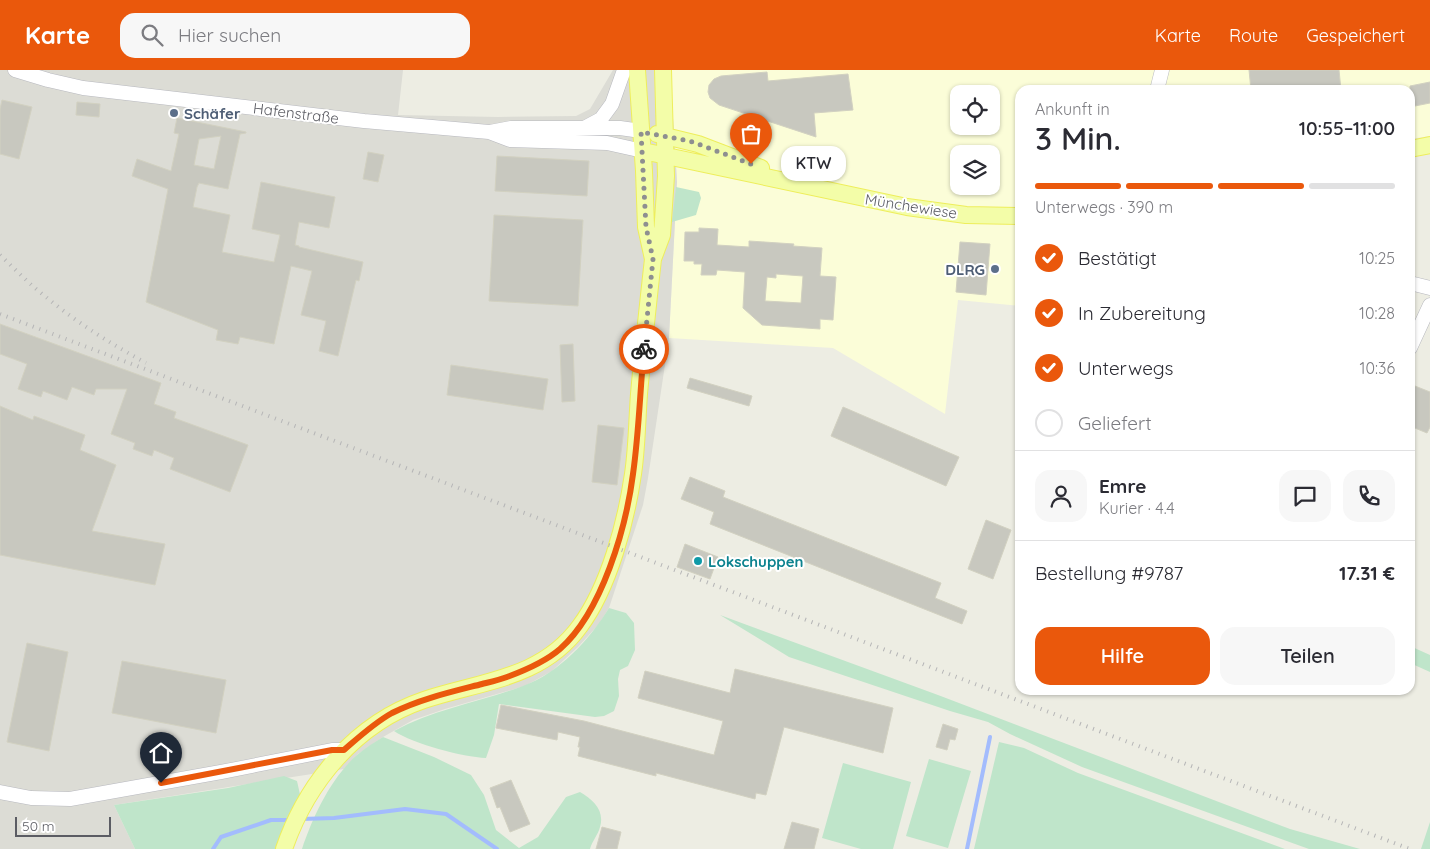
<!DOCTYPE html>
<html lang="de">
<meta charset="utf-8">
<style>
:root{--surface:#fff;--page:#f7f7f7;--text:#2b2b33;--muted:#7c7c81;--line:#e1e1e2;--accent:#ea580c}
body{margin:0;font-family:Quicksand,sans-serif;background:var(--page);color:var(--text);height:100vh;display:flex;flex-direction:column;font-size:19px;white-space:nowrap}
*{box-sizing:border-box;margin:0}
p{font-size:16px;color:var(--muted)}
.icon{flex:none;width:28px;height:28px;fill:none;stroke:currentColor;stroke-width:2;stroke-linecap:round;stroke-linejoin:round}
.map{position:relative;flex:1;overflow:hidden}
.details{position:absolute;left:1015px;top:15px;width:400px;height:610px;display:flex;flex-direction:column;background:var(--surface);border-radius:15px;box-shadow:0 1px 4px #0004}
.details>*{flex:none}
.tools{position:absolute;left:950px;top:15px;display:grid;gap:10px}
.tools a{display:grid;place-items:center;width:50px;height:50px;border-radius:10px;background:var(--surface);box-shadow:0 1px 4px #0004;font-size:25px}
.scale{position:absolute;left:15px;bottom:12px;width:96px;box-sizing:border-box;padding-left:5px;border:2px solid #5b5c63;border-top:0;font-size:14px;line-height:18px;white-space:nowrap;color:#5b5c63;-webkit-text-stroke:4px #fff;paint-order:stroke}
.pin{position:absolute;display:grid;place-items:center;width:42px;height:42px;color:#fff;margin:-51px -21px;border-radius:50% 50% 50% 0;rotate:-45deg;box-shadow:0 0 5px #0007}
.pin .icon{rotate:45deg}
.courier{position:absolute;display:grid;place-items:center;width:50px;height:50px;margin:-25px;border:4px solid #ea580c;border-radius:50%;background:#fff;color:#222;box-shadow:0 1px 6px #0007}
.bubble{position:absolute;height:35px;border-radius:15px;background:var(--surface);box-shadow:0 1px 4px #0004;font-size:16px;font-weight:600;line-height:35px;text-align:center}
.overview em{font-style:normal;font-weight:600}
.overview div{display:flex;flex-direction:column-reverse}
.overview{display:flex;align-items:center;justify-content:space-between;height:85px;padding:0 20px}
h1{font-size:32px;font-weight:600;line-height:38px}
.bar{display:grid;grid-template-columns:repeat(4,1fr);gap:8px 5px;align-content:center;height:60px;padding:0 20px}
.bar i{height:6px;border-radius:4px;background:var(--line)}
.bar .selected{background:var(--accent)}
.bar p{grid-column:span 4}
.line{display:flex;align-items:center;gap:12px;padding:0 20px;border-top:1px solid var(--line)}
.line div{flex:1}
.round{display:grid;place-items:center;flex:none;width:52px;height:52px;border-radius:15px;background:var(--page)}
ol{padding:0 20px;list-style:none}
li{display:flex;align-items:center;gap:15px;height:55px}
li p{margin-inline-start:auto}
li .icon{padding:5px;border-radius:50%;background:var(--accent);color:#fff;stroke-width:4}
li:last-child{color:var(--muted)}
li i{width:28px;height:28px;border:2px solid var(--line);border-radius:50%}
.action{display:flex;gap:10px;margin-top:auto;padding:10px 20px}
.action a{flex:1;height:58px;border-radius:15px;background:var(--accent);color:#fff;font-size:20px;font-weight:600;line-height:58px;text-align:center}
.action a+a{background:var(--page);color:var(--text)}
header{display:flex;align-items:center;gap:30px;box-sizing:border-box;height:70px;padding:0 25px;background:var(--accent);color:#fff}
header strong{font-size:24px}
nav{display:flex;gap:28px;margin-inline-start:auto;font-size:18px}
.search{width:350px;height:45px;background:var(--page);display:flex;align-items:center;gap:12px;box-sizing:border-box;padding:0 18px;border-radius:15px;color:var(--muted);font-size:19px}
.map>svg:first-child{display:block}
</style>
<header>
<strong>Karte</strong>
<div class="search"><svg class="icon" aria-label="search" viewBox="0 0 24 24"><circle cx="10" cy="10" r="6"/><path d="M15 15l6 6"/></svg>Hier suchen</div>
<nav><a>Karte</a><a>Route</a><a>Gespeichert</a></nav>
</header>
<div class="map">
<svg width="1430" height="779" viewBox="0 0 1430 779">
<rect width="100%" height="100%" fill="#edede3"/>
<path fill="#fbfdd8" fill-rule="evenodd" d="M670,0H1430V66L1410,69V20H1020V236L958,230L945,344L833,278L669,268L677,112ZM959,24H991V56H959ZM959,84H991V116H959Z"/>
<path fill="#dcdcd5" d="M0,0H403L398,45L498,47L576,46L590,39L613,0H670L677,112L669,268L648,408L643,435L609,538L599,554L578,577L552,601L525,616L445,639L413,650L383,667L358,684L344,699L114,735L135,779H0Z"/>
<path fill="#bfe5ca" d="M676,117L699,122L701,128L696,145L672,152Z
M609,538L626,543L634,553L635,580L628,596L620,600L618,609L619,626L614,641L604,646L595,647L499,634L494,665L486,688C463,687 413,674 394,661C435,639 480,632 523,616C559,603 590,569 609,538Z
M720,545L938,625L1290,759L1360,779H1309L1082,697L1010,664L988,652L950,641L789,587Z
M1410,576L1430,585V602L1410,593Z
M383,667L434,687L471,705L484,725L496,760L519,778L538,767L566,727L580,722C593,730 605,740 600,757C598,765 592,771 590,779H302C313,746 331,708 357,685C365,678 375,672 383,667Z
M999,672L1024,678L1078,703L1285,779H974Z
M929,689L971,701L948,778L906,766Z
M843,693L911,712L893,779H861L822,768Z
M284,706L297,711L301,729L281,779H135L114,735L228,718Z
M1430,752V779H1421Z"/>
<g fill="none" stroke-linecap="round" stroke-linejoin="round">
<path stroke="#a3bcfd" stroke-width="4" d="M301,749L334,748L405,739L446,744L497,779
M213,779L221,767L271,750H291
M967,779L990,667"/>
</g>
<path fill="#c8c8bf" stroke="#d2d1c1" fill-rule="evenodd" d="M1249,0H1339L1341,20H1251Z
M767,2L768,11L848,4L853,40L814,43L816,67L719,35L710,28L708,22L709,15L714,9L721,6Z
M1430,12V33L1410,37V16Z
M2,30L32,37L19,89L0,84V39Z
M77,32L100,34L99,47L76,45Z
M177,48L246,62V63L240,64L228,119L199,113L197,117L193,137L230,145L222,182L274,192L280,165L252,159L261,112L335,127L329,158L299,152L295,175L299,176V177L363,192L359,211L356,210L338,286L319,281L326,251L301,245L312,201L291,196L274,274L240,267L238,274L216,270L218,260L146,232L168,119L132,106L137,89L171,101L179,64L174,63ZM221,66L214,99L194,95L199,69Z
M368,82L384,85L378,112L363,109Z
M497,86L589,91L587,126L495,121Z
M494,145L583,150L578,236L489,231Z
M699,158L718,159L717,175L749,177V171L794,174L793,176L822,178L820,206L836,207L833,250L820,249V259L762,255L743,238L745,202L717,200L716,205H701L702,194H694V191H684L685,162H699ZM776,204L803,206L801,233L765,231L767,207L776,208Z
M960,172L990,174L986,225L956,222Z
M0,254L161,313L154,334L176,342L174,348L248,375L230,422L170,399L174,388L154,380L152,386L133,379L135,373L111,364L127,319H96L94,325L72,317L67,330L43,321L41,327L18,319L27,294L0,284Z
M573,274L575,331L562,332L560,275Z
M451,295L548,309L543,340L447,325Z
M690,308L752,326L749,336L687,318Z
M1415,316L1430,322V357L1427,363L1410,356V330Z
M0,336L33,350L34,346L85,365L80,380L116,395L92,461L165,474L155,515L0,485Z
M843,337L959,387L946,416L831,366Z
M598,355L624,358L617,415L592,412Z
M690,407L725,421L723,427L941,513L935,528L967,541L962,554L710,454L714,442L681,429Z
M986,450L1011,460L993,509L968,499Z
M685,474L718,487L710,509L677,497Z
M27,573L68,582L49,681L7,672Z
M122,591L226,610L216,663L112,643Z
M735,599L893,638L883,683L784,657L766,725L756,723L755,729L656,703V706L578,686L580,677H578L580,667L558,662L557,670L496,658L501,635L584,651L714,685L723,651L638,628L645,601L730,623Z
M943,654L958,659L955,670L950,669L947,680L936,677Z
M511,710L530,754L510,762L500,737L497,738L490,718Z
M792,752L819,759L814,779H784Z
M602,757L621,762L617,779H596Z"/>
<g fill="none" stroke-linecap="round" stroke-linejoin="round">
<defs>
<path id="minor" d="M15,0L48,10L83,18L364,51L489,62L510,70L607,73L643,81
M1157,20L1162,0
M586,57L601,49L612,34L624,0
M490,62L511,58H620L641,61
M1410,213L1430,218
M1410,278L1430,235
M0,722L31,728L70,729L221,702L332,680H344"/>
<path id="major" d="M637,0L644,101L646,157L653,189
M657,64L698,74L761,98
M1410,79L1430,75
M643,81L907,137L966,145L1020,146
M284,779C307,712 356,653 424,630C481,611 542,609 580,556C609,517 626,452 633,404C637,377 637,351 639,324C643,279 648,234 653,189L662,165L666,106L663,0"/>
</defs>
<use href="#minor" stroke="#b8b9bf" stroke-width="15"/>
<use href="#major" stroke="#eeee5b" stroke-width="18"/>
<use href="#minor" stroke="#fff" stroke-width="14"/>
<use href="#major" stroke="#f3fda8" stroke-width="16"/>
<path stroke="#b5b5b6" stroke-width="4" stroke-dasharray="1 6" stroke-linecap="butt" d="M0,185C15,199 29,214 46,227C76,252 111,274 146,293
M0,244L1410,779"/>
</g>
<g fill="none" stroke-linecap="round" stroke-linejoin="round">
<path stroke="#8e8f90" stroke-width="5" stroke-dasharray="0 9" d="M644,279L653,189L646,157L641,62L690,71L751,94"/>
<path stroke="#ea580c" stroke-width="6" d="M161,713L332,680H344C359,667 374,653 392,643C420,629 451,622 482,614C490,612 499,610 507,607C526,600 545,592 560,579C602,542 626,458 633,404C639,362 640,320 644,279"/>
</g>
<g fill="#5c6f8a" stroke="#fff" stroke-width="2">
<circle cx="174" cy="43" r="5"/>
<circle cx="995" cy="199" r="5"/>
</g>
<circle fill="#0f9aa8" stroke="#fff" stroke-width="2" cx="698" cy="491" r="5"/>
<g text-anchor="middle" dominant-baseline="central" stroke-width="4" stroke-linejoin="round" paint-order="stroke">
<g font-size="15" font-weight="bold" fill="#4e5e75" stroke="#fff" text-anchor="start">
<text x="184" y="43">Schäfer</text>
<text x="985" y="199" text-anchor="end">DLRG</text>
</g>
<g font-size="15" fill="#5b5c63" stroke="#fff">
<text transform="translate(296 43) rotate(7)">Hafenstraße</text>
<text transform="translate(911 136) rotate(9)">Münchewiese</text>
</g>
<g font-size="15" font-weight="bold" fill="#0d838f" stroke="#fff" text-anchor="start">
<text x="708" y="491">Lokschuppen</text>
</g>
</g>
</svg>
<div class="tools">
<a><svg class="icon" aria-label="locate" viewBox="0 0 24 24"><circle cx="12" cy="12" r="6"/><path d="M12 2v4M12 18v4M2 12h4M18 12h4"/></svg></a>
<a><svg class="icon" aria-label="layers" viewBox="0 0 24 24"><path d="M12 4l9 5-9 5-9-5zM3 14l9 5 9-5"/></svg></a>
</div>
<div class="scale">50 m</div>
<div class="pin" style="left:751px;top:94px;background:#ea580c"><svg class="icon" aria-label="bag" viewBox="0 0 24 24"><path d="M5 8h14l-1 12H6zM9 8a3 3 0 0 1 6 0"/></svg></div>
<div class="pin" style="left:161px;top:713px;background:#1f2937"><svg class="icon" aria-label="home" viewBox="0 0 24 24"><path d="M3 11l9-7 9 7M6 9v11h12V9"/></svg></div>
<div class="courier" style="left:644px;top:279px"><svg class="icon" aria-label="bike" viewBox="0 0 24 24"><circle cx="6" cy="16" r="4"/><circle cx="18" cy="16" r="4"/><path d="M6 16l4-8h5l3 8M10 8l3 8H6M13 5h3"/></svg></div>
<div class="bubble" style="left:781px;top:76px;width:65px">KTW</div>
<section class="details">
<div class="overview"><div><h1>3 Min.</h1><p>Ankunft in</p></div><em>10:55–11:00</em></div>
<div class="bar"><i class="selected"></i><i class="selected"></i><i class="selected"></i><i></i><p>Unterwegs · 390 m</p></div>
<ol>
<li><svg class="icon" aria-label="check" viewBox="0 0 24 24"><path d="M5 12l5 5 9-10"/></svg>Bestätigt<p>10:25</p></li>
<li><svg class="icon" aria-label="check" viewBox="0 0 24 24"><path d="M5 12l5 5 9-10"/></svg>In Zubereitung<p>10:28</p></li>
<li><svg class="icon" aria-label="check" viewBox="0 0 24 24"><path d="M5 12l5 5 9-10"/></svg>Unterwegs<p>10:36</p></li>
<li><i></i>Geliefert</li>
</ol>
<div class="line" style="height:90px"><a class="round"><svg class="icon" aria-label="person" viewBox="0 0 24 24"><circle cx="12" cy="8" r="4"/><path d="M4 21q1-7 8-7t8 7"/></svg></a><div><b>Emre</b><p>Kurier · 4.4</p></div><a class="round"><svg class="icon" aria-label="chat" viewBox="0 0 24 24"><path d="M4 5h16v11H9l-5 4z"/></svg></a><a class="round"><svg class="icon" aria-label="phone" viewBox="0 0 24 24"><path d="M5 4h4l2 5-3 2q2 4 5 5l2-3 5 2v4C11 20 4 13 5 4z"/></svg></a></div>
<div class="line" style="height:65px"><div>Bestellung #9787</div><b>17.31 €</b></div>
<div class="action"><a>Hilfe</a><a>Teilen</a></div>
</section>
</div>
